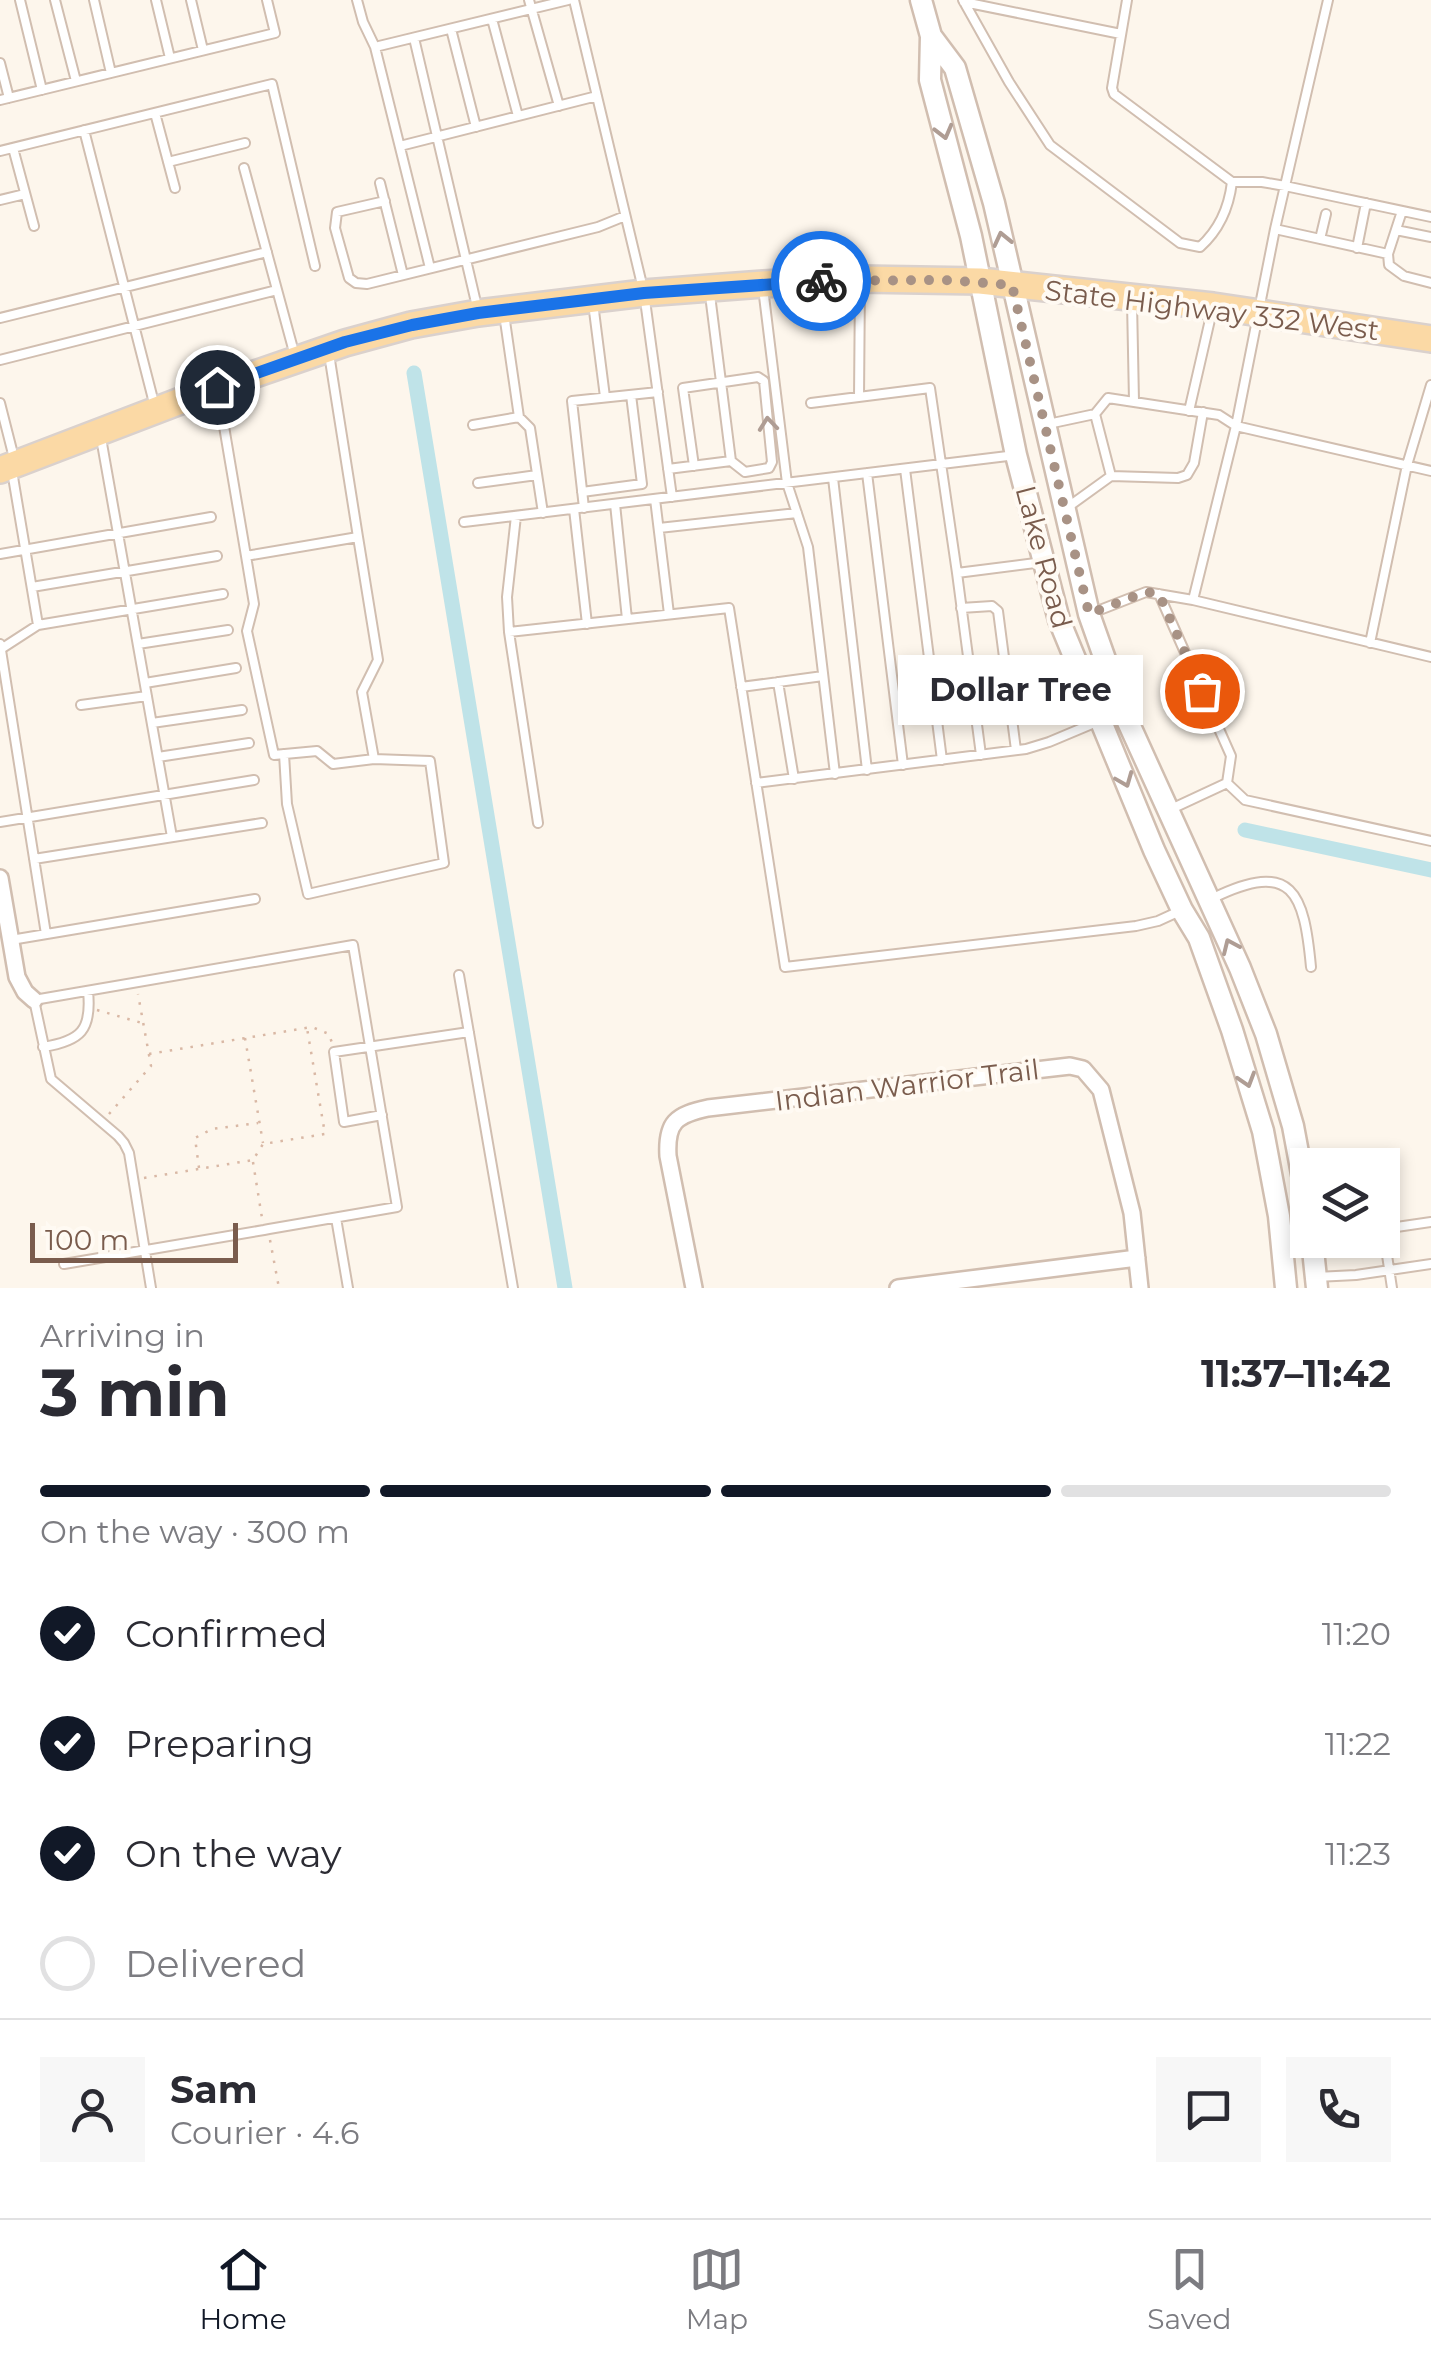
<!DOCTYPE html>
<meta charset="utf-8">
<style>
:root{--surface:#fff;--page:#f7f7f7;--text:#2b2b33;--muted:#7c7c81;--line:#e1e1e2;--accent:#111827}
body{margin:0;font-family:Montserrat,sans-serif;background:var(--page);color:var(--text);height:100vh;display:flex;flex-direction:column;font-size:38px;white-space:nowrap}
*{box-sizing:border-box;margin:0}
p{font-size:32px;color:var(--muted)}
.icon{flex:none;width:55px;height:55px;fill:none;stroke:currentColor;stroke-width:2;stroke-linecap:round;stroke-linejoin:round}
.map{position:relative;height:1288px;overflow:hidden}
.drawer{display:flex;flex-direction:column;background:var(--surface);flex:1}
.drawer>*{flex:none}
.buttons{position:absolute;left:1290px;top:1148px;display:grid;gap:20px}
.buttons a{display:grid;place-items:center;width:110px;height:110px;border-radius:0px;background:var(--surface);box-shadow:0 5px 15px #0003;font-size:50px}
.scale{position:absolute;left:30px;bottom:25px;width:208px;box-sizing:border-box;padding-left:10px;border:5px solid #7a5c4d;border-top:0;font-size:28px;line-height:35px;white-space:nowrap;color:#7a5c4d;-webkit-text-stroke:8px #fffaf3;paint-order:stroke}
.pin{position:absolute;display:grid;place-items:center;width:85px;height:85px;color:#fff;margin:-42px;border:5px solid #fff;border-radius:50%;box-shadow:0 2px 10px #0007}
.courier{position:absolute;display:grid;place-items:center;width:100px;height:100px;margin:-50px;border:8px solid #1a73e8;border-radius:50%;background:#fff;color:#222;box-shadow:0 2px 12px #0007}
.bubble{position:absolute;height:70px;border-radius:0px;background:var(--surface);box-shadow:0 5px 15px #0003;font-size:32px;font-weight:700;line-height:70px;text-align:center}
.headline em{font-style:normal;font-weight:700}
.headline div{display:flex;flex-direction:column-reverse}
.headline{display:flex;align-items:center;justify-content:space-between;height:170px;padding:0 40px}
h1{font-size:65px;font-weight:700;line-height:75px}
.bar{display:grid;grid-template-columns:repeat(4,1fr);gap:15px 10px;align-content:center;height:120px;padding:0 40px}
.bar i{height:12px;border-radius:8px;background:var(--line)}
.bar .current{background:var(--accent)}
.bar p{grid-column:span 4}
.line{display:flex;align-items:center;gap:25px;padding:0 40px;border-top:2px solid var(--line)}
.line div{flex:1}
.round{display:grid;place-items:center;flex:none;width:105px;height:105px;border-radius:0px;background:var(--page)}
ol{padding:0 40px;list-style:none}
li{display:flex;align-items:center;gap:30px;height:110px}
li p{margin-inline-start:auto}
li .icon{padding:10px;border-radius:50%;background:var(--accent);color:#fff;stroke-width:4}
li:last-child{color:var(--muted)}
li i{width:55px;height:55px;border:5px solid var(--line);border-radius:50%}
.tab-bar{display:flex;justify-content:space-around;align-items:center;height:140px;border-top:2px solid var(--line);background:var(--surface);font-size:28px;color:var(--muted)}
.tab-bar a{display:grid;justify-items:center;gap:5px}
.tab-bar .current{color:var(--accent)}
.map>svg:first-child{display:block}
</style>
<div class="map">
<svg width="1431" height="1288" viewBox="0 0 1431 1288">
<rect width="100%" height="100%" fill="#fdf6ec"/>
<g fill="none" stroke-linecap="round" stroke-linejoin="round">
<path stroke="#bfe3e8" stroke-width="15" d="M414,373L565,1288
M1245,830L1431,870"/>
<defs>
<path id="service" d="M20,0L42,90
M55,0L76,81
M94,0L111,73
M156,0L170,58
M191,0L203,50
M357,0L363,22L375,47L430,268
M529,0L559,106
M574,0L644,293L672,497
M963,0L1009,82L1050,145L1180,243L1200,247C1219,230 1229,207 1232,182
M1127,0L1112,88L1114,94L1232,182H1262L1285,186L1431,217
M964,2L1121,34
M492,19L518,116
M451,29L476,127
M414,38L478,311
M375,47L568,0
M0,63L9,98
M0,100L275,33L267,0
M155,113L175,188
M84,130L155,407
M400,146L597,96
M13,148L34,226
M0,151L272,84L315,266
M168,162L245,143
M244,168L295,356
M380,183L403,275
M0,200L25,194
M385,201L337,212L335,228L349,278L356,283L367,284L598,227L625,216
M1275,229L1388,254L1389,265L1404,276L1431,283
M1396,230L1431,237
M1320,239L1326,214
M1357,248L1366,203
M1388,254L1402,211
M763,288L787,483L808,547L835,774
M1132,302L1134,401
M593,303L605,397
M504,314L519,417L530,428L543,513
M0,318L267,252
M0,360L277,290
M218,391L246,556L358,537L329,354
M859,397L860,282
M0,403L15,462
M811,403L930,388L957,573L1043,562
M1189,411L1212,311
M1095,414L1108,398L1219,415L1236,426L1431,471
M1048,424L1095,414L1111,476L1068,507
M473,425L519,417
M101,438L172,837
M694,466L683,388L758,377L764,381L772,462L769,468L745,472L731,461
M668,469L731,461L710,295
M905,469L942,760
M12,471L38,625
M867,473L903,765
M1111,476L1178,478L1187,475L1194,463L1203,412
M833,478L867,770
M478,483L537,475
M582,492L642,484L631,395
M655,499L669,614
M615,504L627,619
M584,508L572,401L658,392
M574,509L587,624
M516,516L507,597L509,632L538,823
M464,522L1016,455
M659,528L797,513
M0,554L211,517
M246,556L254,604L247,631L274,755L317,751L333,764L374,759L362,692L378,660L358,537
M957,573L981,755
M32,587L217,556
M1159,594L1231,756L1227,783L1169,810
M1193,600L1236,426L1275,229L1328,0
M961,608L992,606L998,611L1016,750
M1092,613L1146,592L1193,600L1431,657
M509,632L729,608L785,967L1136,926L1158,921L1182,910
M1370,643L1407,465L1431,385
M0,644L46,934
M138,644L228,630
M1,649L38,625L223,594
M778,682L794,779
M145,683L236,668
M741,687L823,676
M81,705L147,696
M152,723L242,710
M284,754L287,804L308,894L444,863L430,761L374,759
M158,757L249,743
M756,783L1026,749L1049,742L1099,721
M1227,783L1245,800L1431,841
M0,822L254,780
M34,859L262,823
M1213,898C1293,859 1304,893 1311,967
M11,940L255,899
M459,975L513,1288
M43,1047C81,1041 92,1030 88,991
M382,1115L344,1122L334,1052L469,1032
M336,1218L348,1288
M64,1264L264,1230L269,1229L397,1207L353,945L34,1000L51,1079L118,1136L124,1143L129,1153L151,1288
M1316,1277L1356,1275L1431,1264
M1392,1288L1383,1229L1431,1222"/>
<path id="minor" d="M0,878L17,977L25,992L34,1000
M694,1288L668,1156C666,1122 676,1115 708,1108L1070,1066L1083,1069L1101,1090L1132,1213L1140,1288
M898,1288L1137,1258"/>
<path id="tertiary" d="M921,0L931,36L930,80L971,236L1016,455L1059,620L1154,850L1182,910L1199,938L1232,1030L1263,1131L1279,1216L1286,1288
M931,36L955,68L994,203L1089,614L1124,713L1240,968L1266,1034L1293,1126L1308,1206
M1312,1240L1317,1288"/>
<path id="primary" d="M0,470L217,387L345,343L411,325L478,313L644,293L763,284L860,279L980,281L1213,306L1431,339"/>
</defs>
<use href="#service" stroke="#d1beb0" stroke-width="12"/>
<use href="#minor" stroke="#d1beb0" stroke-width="20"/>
<use href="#tertiary" stroke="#d1beb0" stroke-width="25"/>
<use href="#primary" stroke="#dad1cd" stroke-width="30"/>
<path stroke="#d9b8a5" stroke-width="2.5" stroke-dasharray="2.5 8" stroke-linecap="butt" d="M97,1010L142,1023
M245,1038L263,1143
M149,1054L312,1027L329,1034L332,1043
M109,1114L151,1066L138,994
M253,1162L262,1218
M199,1168L195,1138L212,1129L258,1123
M144,1178L253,1160L263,1144L325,1134L307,1028
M270,1240L279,1288"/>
<use href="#service" stroke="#fff" stroke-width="8"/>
<use href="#minor" stroke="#fff" stroke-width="15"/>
<use href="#tertiary" stroke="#fff" stroke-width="20"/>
<use href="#primary" stroke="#fbd9a5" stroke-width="25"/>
</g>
<defs><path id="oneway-chevron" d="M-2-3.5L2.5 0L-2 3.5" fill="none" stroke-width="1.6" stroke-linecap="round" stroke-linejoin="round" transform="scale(2.5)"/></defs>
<g stroke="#af9d94">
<use href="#oneway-chevron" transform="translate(944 132) rotate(75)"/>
<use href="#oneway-chevron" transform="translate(1002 239) rotate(-103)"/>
<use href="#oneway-chevron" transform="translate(768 424) rotate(-96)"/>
<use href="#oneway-chevron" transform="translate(1125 780) rotate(68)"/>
<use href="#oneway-chevron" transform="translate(1230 946) rotate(-114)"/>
<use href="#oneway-chevron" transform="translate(1247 1080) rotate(73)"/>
</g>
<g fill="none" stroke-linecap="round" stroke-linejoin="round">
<path stroke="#a89285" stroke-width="10" stroke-dasharray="0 18" d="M821,281L944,280L1012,285L1089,614L1146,592L1159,594L1202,691"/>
<path stroke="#1a73e8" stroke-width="12" d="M217,387L345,342L412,325L478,313L644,293L821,281"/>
</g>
<g text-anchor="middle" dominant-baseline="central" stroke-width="8" stroke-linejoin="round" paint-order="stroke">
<g font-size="28" fill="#7a5c4d" stroke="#fffaf3">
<text transform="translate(1212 310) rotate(7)">State Highway 332 West</text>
<text transform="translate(1044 557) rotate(75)">Lake Road</text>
<text transform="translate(907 1085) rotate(-7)">Indian Warrior Trail</text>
</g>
</g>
</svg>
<div class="buttons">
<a><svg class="icon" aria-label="layers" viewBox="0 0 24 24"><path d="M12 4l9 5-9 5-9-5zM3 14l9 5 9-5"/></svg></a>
</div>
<div class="scale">100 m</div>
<div class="pin" style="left:1202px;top:691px;background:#ea580c"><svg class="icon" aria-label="bag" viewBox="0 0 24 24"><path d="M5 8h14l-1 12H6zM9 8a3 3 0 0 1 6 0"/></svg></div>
<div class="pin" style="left:217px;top:387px;background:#1f2937"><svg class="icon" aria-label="home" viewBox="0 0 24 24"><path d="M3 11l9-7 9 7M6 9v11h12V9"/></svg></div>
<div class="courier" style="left:821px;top:281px"><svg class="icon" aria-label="bike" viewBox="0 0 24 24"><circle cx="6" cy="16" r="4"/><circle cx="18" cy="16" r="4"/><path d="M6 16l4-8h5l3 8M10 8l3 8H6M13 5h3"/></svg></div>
<div class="bubble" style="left:898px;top:655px;width:245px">Dollar Tree</div>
</div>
<section class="drawer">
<div class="headline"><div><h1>3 min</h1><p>Arriving in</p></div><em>11:37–11:42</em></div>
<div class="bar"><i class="current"></i><i class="current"></i><i class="current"></i><i></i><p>On the way · 300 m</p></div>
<ol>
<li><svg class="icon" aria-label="check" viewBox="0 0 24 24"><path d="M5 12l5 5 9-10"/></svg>Confirmed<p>11:20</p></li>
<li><svg class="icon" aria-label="check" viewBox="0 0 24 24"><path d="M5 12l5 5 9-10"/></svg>Preparing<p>11:22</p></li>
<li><svg class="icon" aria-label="check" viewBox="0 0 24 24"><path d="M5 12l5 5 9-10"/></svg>On the way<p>11:23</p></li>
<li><i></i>Delivered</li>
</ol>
<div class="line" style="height:180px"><a class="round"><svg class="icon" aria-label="person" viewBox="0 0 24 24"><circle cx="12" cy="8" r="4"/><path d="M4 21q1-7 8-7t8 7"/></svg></a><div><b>Sam</b><p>Courier · 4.6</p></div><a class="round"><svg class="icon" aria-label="chat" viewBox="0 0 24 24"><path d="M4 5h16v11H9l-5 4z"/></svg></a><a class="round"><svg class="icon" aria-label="phone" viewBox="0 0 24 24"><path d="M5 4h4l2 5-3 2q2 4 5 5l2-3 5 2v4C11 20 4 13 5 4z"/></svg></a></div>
</section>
<nav class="tab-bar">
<a class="current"><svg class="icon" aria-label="home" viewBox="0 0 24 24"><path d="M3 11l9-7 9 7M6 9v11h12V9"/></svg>Home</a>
<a><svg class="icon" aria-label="map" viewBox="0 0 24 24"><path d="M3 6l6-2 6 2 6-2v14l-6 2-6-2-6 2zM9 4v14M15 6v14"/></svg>Map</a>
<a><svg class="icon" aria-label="saved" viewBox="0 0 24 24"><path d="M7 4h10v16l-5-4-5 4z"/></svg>Saved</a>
</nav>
